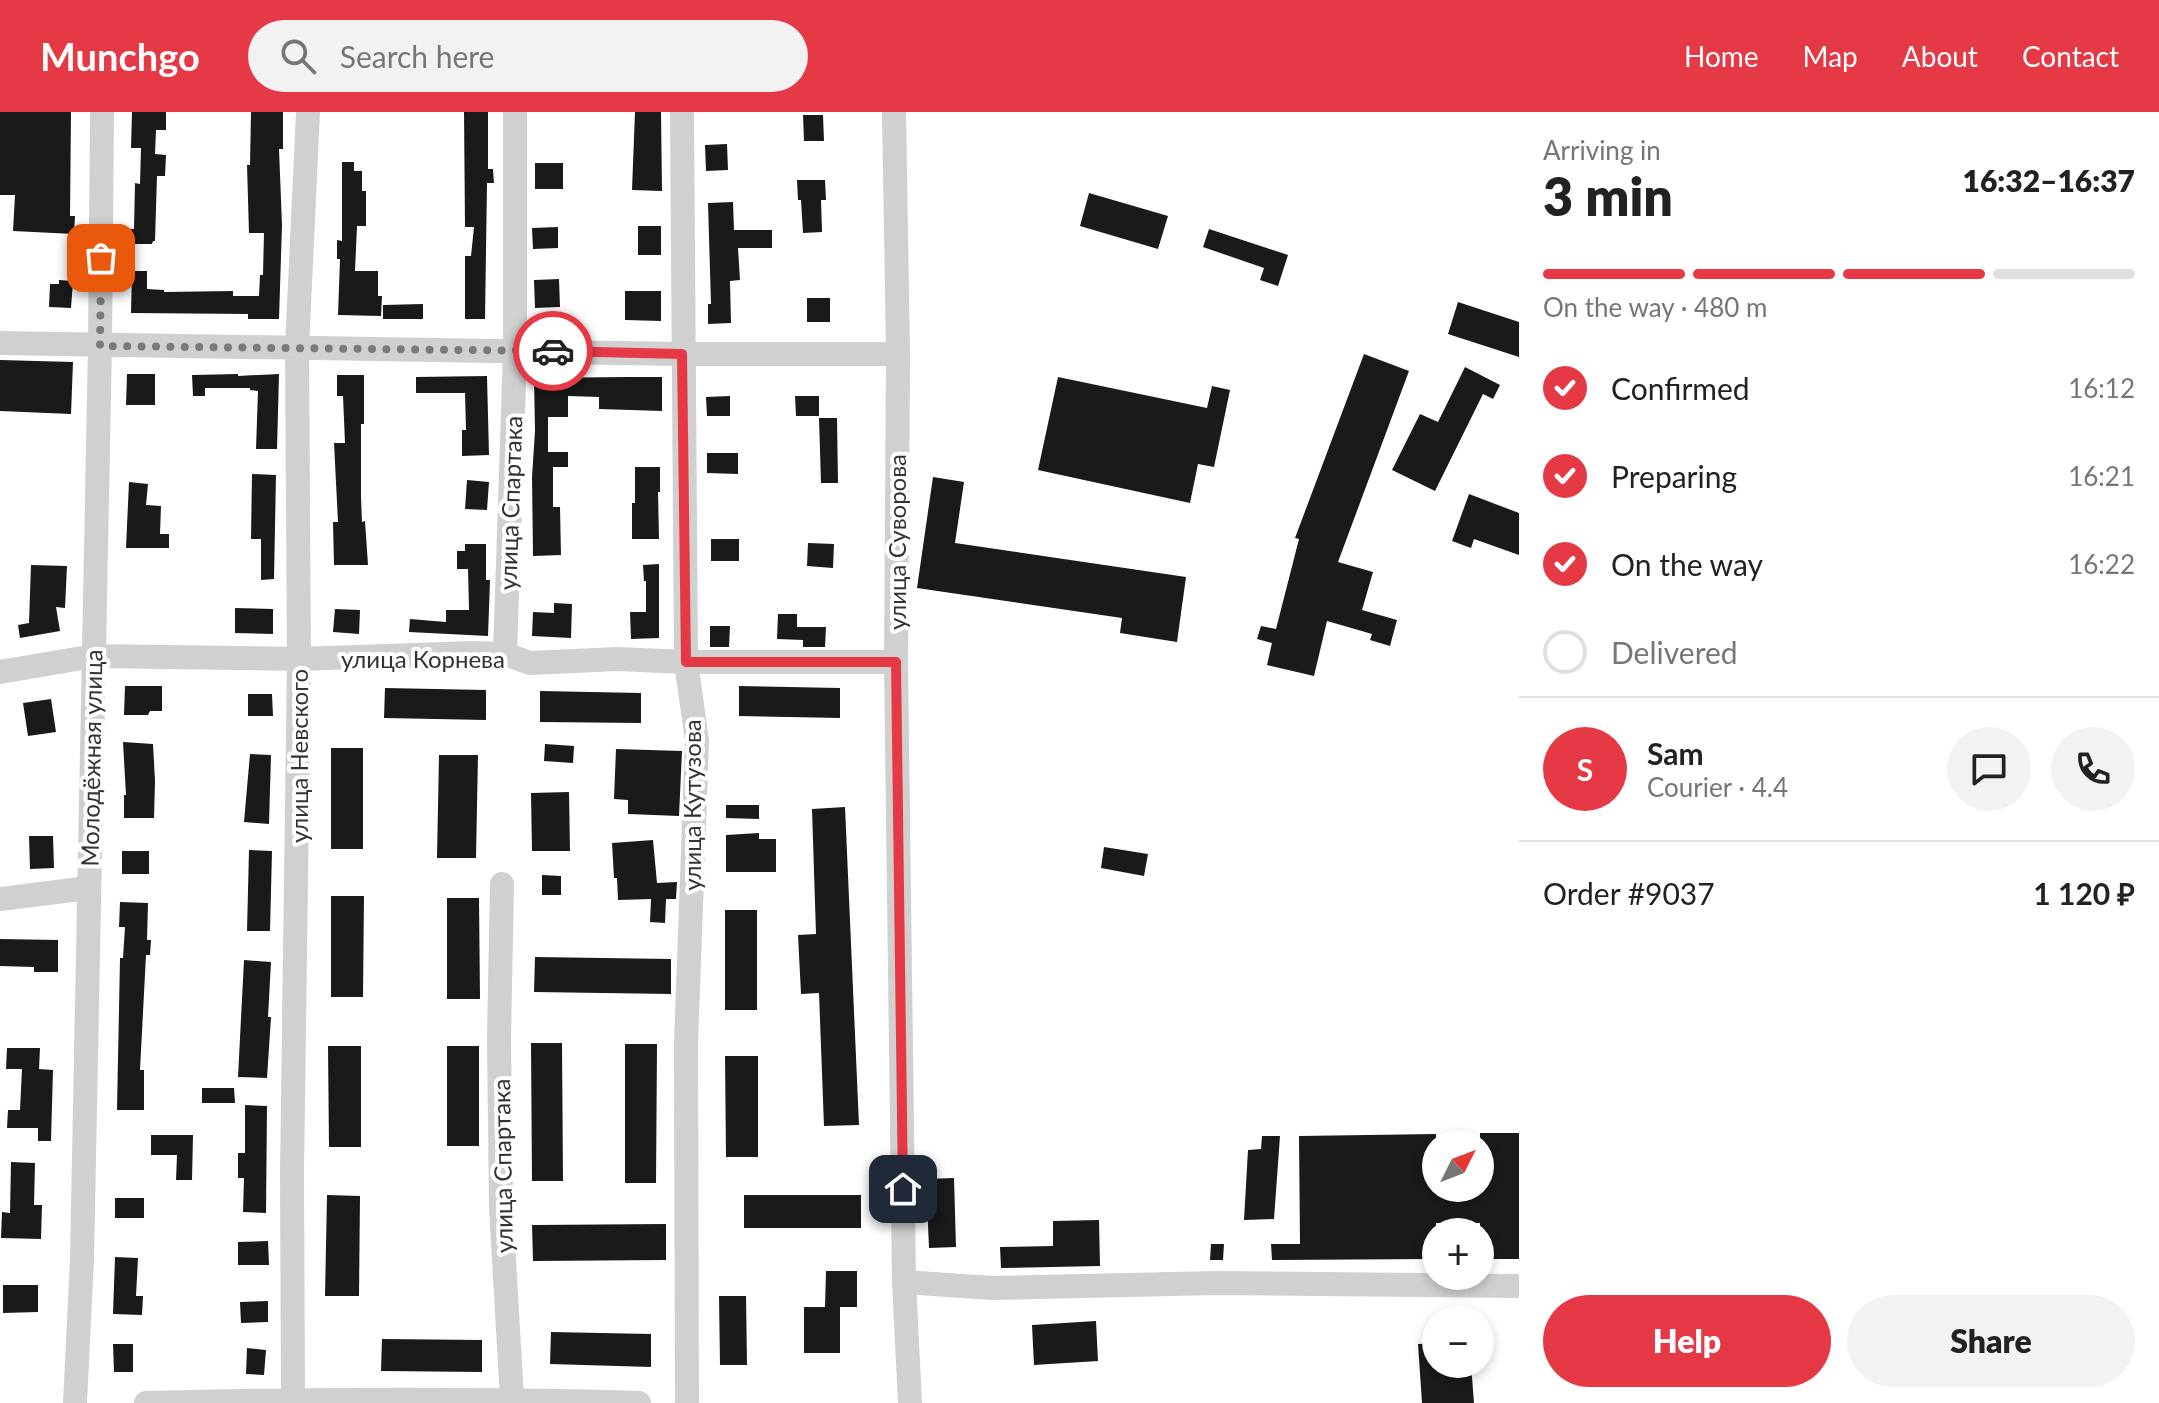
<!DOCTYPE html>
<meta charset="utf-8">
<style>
:root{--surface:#fff;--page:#f2f2f2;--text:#222;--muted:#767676;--line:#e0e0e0;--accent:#e63946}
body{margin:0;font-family:Lato,sans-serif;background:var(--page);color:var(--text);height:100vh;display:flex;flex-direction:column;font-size:30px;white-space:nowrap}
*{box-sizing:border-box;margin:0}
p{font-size:26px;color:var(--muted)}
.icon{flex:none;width:44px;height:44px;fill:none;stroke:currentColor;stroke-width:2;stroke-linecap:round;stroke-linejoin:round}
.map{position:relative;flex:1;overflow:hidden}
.side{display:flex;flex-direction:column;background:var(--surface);width:640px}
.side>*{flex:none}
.needle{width:52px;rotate:48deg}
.controls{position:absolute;left:1422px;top:1018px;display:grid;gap:16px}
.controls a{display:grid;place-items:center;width:72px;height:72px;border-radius:50%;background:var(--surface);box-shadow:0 4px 12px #0003;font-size:40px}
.pin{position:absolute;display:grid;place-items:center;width:68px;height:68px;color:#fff;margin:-34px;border-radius:16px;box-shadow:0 4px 12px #0006}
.courier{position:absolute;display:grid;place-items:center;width:80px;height:80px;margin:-40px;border:6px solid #e63946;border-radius:50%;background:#fff;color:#222;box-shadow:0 2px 10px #0007}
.headline em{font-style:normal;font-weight:800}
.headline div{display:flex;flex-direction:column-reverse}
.headline{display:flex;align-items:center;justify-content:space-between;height:136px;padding:0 24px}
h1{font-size:52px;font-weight:800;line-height:60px}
.bar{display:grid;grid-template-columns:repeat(4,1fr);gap:12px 8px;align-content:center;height:96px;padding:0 24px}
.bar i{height:10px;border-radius:6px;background:var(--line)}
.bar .selected{background:var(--accent)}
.bar p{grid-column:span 4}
.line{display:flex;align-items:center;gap:20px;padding:0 24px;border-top:2px solid var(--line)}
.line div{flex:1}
.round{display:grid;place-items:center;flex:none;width:84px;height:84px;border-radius:42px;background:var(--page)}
ol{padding:0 24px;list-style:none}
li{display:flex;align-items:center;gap:24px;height:88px}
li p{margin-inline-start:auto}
li .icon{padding:8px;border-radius:50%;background:var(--accent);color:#fff;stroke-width:4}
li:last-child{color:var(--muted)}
li i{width:44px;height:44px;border:4px solid var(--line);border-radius:50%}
.primary-button{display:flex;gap:16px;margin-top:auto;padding:16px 24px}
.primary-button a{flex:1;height:92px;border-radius:48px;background:var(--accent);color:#fff;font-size:32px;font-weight:800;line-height:92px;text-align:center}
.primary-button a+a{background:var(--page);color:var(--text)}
header{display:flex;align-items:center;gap:48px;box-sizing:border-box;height:112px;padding:0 40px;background:var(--accent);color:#fff}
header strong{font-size:38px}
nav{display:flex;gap:44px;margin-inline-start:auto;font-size:28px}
.search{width:560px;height:72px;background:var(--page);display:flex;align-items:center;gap:20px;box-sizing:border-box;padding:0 28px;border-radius:44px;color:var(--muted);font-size:30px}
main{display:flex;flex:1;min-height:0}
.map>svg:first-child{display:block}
</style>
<header>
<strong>Munchgo</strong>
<div class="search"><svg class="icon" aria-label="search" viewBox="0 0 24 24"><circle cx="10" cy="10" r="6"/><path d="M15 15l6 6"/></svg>Search here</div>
<nav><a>Home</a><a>Map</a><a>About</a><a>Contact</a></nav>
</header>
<main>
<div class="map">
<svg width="1519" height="1291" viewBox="0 0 1519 1291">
<rect width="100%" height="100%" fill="#fff"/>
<path fill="#1a1a1a" d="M0,0H71L70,104H75L74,122L13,119L15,83H0Z
M132,0H166V18H156L155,42L166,43L165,64H157L155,129H153L152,132H130V117H134L135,71L140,72L141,36H131Z
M251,0H283V37H279L282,113L279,207H248V202L131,201L132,159H147V177L164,178V180L233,179V184H259L260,163H263L264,121H249L247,53H250Z
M464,0H488V57H493L494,71H487L485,207H465V144H471L474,115H465Z
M635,0H661L662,79L632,78Z
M803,3H823L824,29H804Z
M727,32L728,58L706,59L705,33Z
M342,50H354V59H362V79H366V114H357L355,159H378V184H382L381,204L338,203L340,147H337V128L342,129Z
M535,51H563V77H535Z
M797,68H825L826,88H821L822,120L803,121L801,88H798Z
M1089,81L1168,104L1158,137L1080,114Z
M733,90L734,118H772V136H738L740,168L730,169L731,211L708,212V192H711L708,91Z
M638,114H661V143H638Z
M558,115V136L533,137L532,116Z
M1209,117L1288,143L1278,174L1260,168L1264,156L1203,135Z
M559,167L560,195L535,196L534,168Z
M59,168L73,169L71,196L49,195L50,172H59Z
M625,179H661V209L625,208Z
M807,186H830V210H807Z
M1458,190L1519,210V245L1448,222Z
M423,192V207H383V193Z
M1364,242L1409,259L1338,450L1373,460L1362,498L1397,508L1390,534L1370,528L1372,522L1327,509L1314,564L1267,553L1272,531L1257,527L1261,514L1276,517L1299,427L1295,426Z
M0,248L73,250L71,302L0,299Z
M1465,255L1500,273L1493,287L1483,282L1435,379L1392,358L1420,302L1438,310Z
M127,262H155V293H126Z
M238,262V264L279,262L277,337H256L258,279L250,278V276H205V284H193L192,263Z
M337,263H364V312H361V385L362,410L365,409L368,453H334L333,410H338L334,331H345L343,284H337Z
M487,264L489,343L462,344V318H466L465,281H416V265Z
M627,265H662V299L599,297V285L568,284V305H548V340H568V355H553V395H560L561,443L533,444L532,365L535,319L534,266Z
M1058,265L1207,296L1212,274L1230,278L1214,355L1198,352L1190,391L1038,358Z
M730,284V304H707L706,285Z
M795,284H819V304H796Z
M819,306H837L838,371H821Z
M707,341H738V362L707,361Z
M635,355H660V380H658L659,427H632V391H635Z
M252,362L276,363L274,467L261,468V427H251Z
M933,365L964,370L955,431L1186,465L1177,530L1120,521L1122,506L917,476Z
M467,368L489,370L487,398L465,397Z
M129,370L148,372L146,393L161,394L160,422H169V436H126Z
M1469,382L1519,401V443L1474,427L1471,436L1452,429Z
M711,427H739V449H711Z
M808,431L834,432L833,456L807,454Z
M465,432H486V468H490L488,524L409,520L410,507L446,510V498H469L468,457H457V439H465Z
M659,452V526L631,527L630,500H646V469H644L643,453Z
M31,453L67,454L65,496L56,495L60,519L20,526L18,513L29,511Z
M554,491L572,492L571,526L532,524L533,500L554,501Z
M235,496L273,497V522L235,521Z
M335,497L360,498L359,522L333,520Z
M778,502H797V515H826L825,535H803V528L777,527Z
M710,514H730L729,535H710Z
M125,574H162V599H150L148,603H124Z
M739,574L840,576V606L739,604Z
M385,576L486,578V608L384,606Z
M540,579L641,581V611L540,610Z
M248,582H272L273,604H248Z
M51,587L56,620L28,624L23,591Z
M123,630L153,632L155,669L154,706H124V683H126Z
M545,632L574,634L573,651L544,649Z
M331,636H363V737H331Z
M616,637L682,639L679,704L628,702V688L614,687Z
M250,642L271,643L269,712L244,710Z
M439,643H478L476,746H437Z
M569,680L570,739H532L531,681Z
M726,693H759V707L726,706Z
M845,695L859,1013L824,1014L819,881L801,882L798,823L816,822L812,697Z
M759,721V727H776V760H726V723Z
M29,724H53L54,756L30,757Z
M653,728L657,771L677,770L676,787H666L665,811L650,810L651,787L618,788L617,766H614L612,731Z
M1104,735L1148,742L1144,764L1101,756Z
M249,738L272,739L270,819H247Z
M122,739H149V762H122Z
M542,763L561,764V783H542Z
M331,784H364L363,885H331Z
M447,786H479L480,887H447Z
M120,790L148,791L147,828H151L150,843H146L140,958H144V998H117L120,846H123L125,815H119Z
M725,798H757V898H725Z
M0,827L58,828V860H34V855L0,854Z
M535,845L671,847V882L534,880Z
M244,848L271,850L268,905H271L267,966L238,965Z
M531,931H562L563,1069H532Z
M625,932H657L656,1071H625Z
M328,934H361V1035H329Z
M447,934H479V1034H447Z
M7,936H40L39,957L53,958L51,1029H38V1016H7L8,998H20L22,957H6Z
M725,944H758V1045H726Z
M202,976H234L235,991H202Z
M245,993L267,994L266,1101L243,1100L244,1066H238V1041H245Z
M1480,1021H1519V1147H1480V1111H1436V1147L1272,1148L1271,1132H1300L1299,1024L1436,1022V1078L1480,1077Z
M151,1023H193L192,1068H176L177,1043H151Z
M1262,1024H1280L1274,1107L1244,1108L1248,1038L1261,1037Z
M11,1050L35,1051L34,1093H42L41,1127L1,1126L2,1100L10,1101Z
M954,1066L956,1135L929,1136L926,1067Z
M327,1083L360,1084L359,1184H325Z
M744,1083H861V1116H744Z
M115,1086H144V1106H115Z
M1099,1108L1100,1154L1001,1156L1000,1135L1053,1134V1109Z
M666,1112V1148L533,1149L532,1113Z
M268,1129L269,1153H238V1130Z
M1211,1132H1224L1223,1148H1210Z
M115,1145L138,1146L136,1184H143L142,1203L113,1202Z
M826,1159H857V1195H840V1241H804V1195H825Z
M3,1173H38V1200L3,1201Z
M719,1184H746L747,1253H720Z
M268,1189V1210L241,1211L240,1190Z
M1096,1209L1098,1249L1034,1253L1032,1213Z
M551,1220L651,1222V1255L550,1252Z
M382,1227L482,1228V1260L381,1259Z
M1436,1231V1252H1471L1474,1291H1422L1418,1232Z
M113,1232H133V1260H114Z
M247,1236L266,1238L264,1263L246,1262Z"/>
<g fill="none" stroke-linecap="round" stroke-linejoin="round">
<path stroke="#d0d0d0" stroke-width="24" d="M682,0L686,550L697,629L686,931L687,1291
M894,0L898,242L896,550L904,1170L910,1291
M0,231L682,242H898
M505,542L515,239V0
M0,560L94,544L299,547L472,541L505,542L530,551L618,547L686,550H896
M502,772L499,926L501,1095L512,1287
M0,787L88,776
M904,1170L992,1176L1216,1171L1519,1174
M293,1287L292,1062L299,547L297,236L308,0
M75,1291L82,1147L100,234L102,0
M146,1291C311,1287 475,1286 639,1291"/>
</g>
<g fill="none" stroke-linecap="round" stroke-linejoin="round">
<path stroke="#7a7a7a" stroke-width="8" stroke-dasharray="0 14.4" d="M101,146L100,234L553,239"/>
<path stroke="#e63946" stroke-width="10" d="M553,239L682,242L686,550H896L903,1077"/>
</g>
<g text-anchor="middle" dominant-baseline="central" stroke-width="8" stroke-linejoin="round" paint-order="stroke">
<g font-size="24" fill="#333" stroke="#fff">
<text transform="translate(510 391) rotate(-88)">улица Спартака</text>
<text transform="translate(896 430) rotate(-90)">улица Суворова</text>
<text x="423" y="546">улица Корнева</text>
<text transform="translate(298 644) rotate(-90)">улица Невского</text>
<text transform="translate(91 646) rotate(-89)">Молодёжная улица</text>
<text transform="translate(691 693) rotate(-90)">улица Кутузова</text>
<text transform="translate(502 1054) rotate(-91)">улица Спартака</text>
</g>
</g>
</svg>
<div class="controls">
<a><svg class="needle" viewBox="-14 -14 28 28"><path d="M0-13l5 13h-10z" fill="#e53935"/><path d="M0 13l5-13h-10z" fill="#767676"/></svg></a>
<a>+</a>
<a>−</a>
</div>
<div class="pin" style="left:101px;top:146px;background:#ea580c"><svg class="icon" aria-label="bag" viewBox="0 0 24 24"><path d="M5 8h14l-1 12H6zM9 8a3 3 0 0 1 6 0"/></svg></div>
<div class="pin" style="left:903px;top:1077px;background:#1f2937"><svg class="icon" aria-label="home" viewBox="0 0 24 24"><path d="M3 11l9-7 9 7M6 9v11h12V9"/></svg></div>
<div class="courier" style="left:553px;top:239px"><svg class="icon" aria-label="car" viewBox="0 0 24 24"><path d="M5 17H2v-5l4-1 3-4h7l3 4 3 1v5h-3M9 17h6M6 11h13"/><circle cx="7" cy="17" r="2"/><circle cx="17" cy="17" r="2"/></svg></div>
</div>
<section class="side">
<div class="headline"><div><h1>3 min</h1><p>Arriving in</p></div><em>16:32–16:37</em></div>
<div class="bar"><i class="selected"></i><i class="selected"></i><i class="selected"></i><i></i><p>On the way · 480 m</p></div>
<ol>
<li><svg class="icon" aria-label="check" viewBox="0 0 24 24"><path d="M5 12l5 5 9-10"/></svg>Confirmed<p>16:12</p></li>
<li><svg class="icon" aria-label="check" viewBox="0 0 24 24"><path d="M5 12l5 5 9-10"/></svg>Preparing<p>16:21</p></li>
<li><svg class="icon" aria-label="check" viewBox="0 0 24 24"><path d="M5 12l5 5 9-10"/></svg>On the way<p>16:22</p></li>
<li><i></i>Delivered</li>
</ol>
<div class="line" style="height:144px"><b class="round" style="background:var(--accent);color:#fff">S</b><div><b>Sam</b><p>Courier · 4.4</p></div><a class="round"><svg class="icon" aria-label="chat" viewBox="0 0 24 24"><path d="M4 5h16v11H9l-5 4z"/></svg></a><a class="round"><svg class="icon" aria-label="phone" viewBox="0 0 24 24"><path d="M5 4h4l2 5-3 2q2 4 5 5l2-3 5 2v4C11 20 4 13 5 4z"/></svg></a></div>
<div class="line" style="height:104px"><div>Order #9037</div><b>1 120 ₽</b></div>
<div class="primary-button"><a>Help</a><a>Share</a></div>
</section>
</main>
